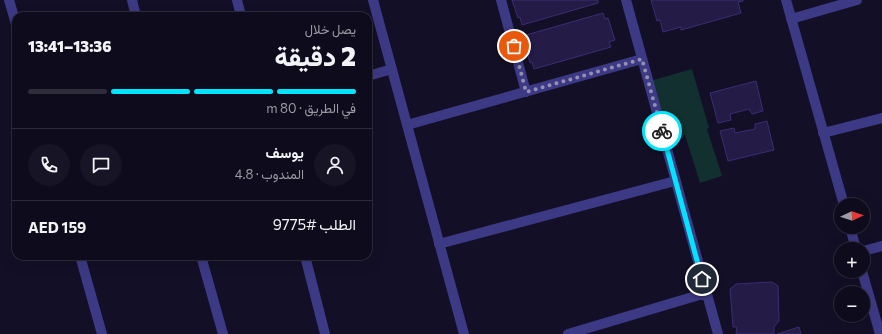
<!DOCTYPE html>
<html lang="ar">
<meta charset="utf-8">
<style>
:root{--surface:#0e0b1c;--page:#171425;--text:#f1f3f6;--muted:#9b9ba3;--line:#2e2b3b;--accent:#00e5ff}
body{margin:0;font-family:Commissioner,Vazirmatn,sans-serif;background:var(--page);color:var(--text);direction:rtl;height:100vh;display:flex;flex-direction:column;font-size:15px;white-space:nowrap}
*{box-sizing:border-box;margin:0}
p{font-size:13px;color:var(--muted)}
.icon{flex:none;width:22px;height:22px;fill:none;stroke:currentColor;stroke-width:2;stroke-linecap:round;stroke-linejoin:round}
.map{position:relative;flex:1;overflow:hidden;direction:ltr}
.drawer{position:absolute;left:12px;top:12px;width:360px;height:248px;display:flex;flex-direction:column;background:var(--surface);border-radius:12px;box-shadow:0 4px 16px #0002,0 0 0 1px var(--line);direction:rtl}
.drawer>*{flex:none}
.needle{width:26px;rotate:86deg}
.fabs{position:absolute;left:834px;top:198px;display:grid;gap:8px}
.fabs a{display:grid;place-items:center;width:36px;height:36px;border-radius:50%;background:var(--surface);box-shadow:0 4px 16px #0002,0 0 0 1px var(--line);font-size:20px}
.pin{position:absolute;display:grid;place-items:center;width:34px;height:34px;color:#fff;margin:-17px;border:2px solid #fff;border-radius:50%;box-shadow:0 1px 4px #0007}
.courier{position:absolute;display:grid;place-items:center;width:40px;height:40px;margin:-20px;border:3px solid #00e5ff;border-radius:50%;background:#fff;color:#222;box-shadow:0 1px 5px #0007}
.headline em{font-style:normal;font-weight:800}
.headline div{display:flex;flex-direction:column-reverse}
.headline{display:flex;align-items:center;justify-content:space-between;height:68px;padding:0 16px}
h1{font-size:26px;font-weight:800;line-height:30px}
.bar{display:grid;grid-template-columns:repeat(4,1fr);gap:6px 4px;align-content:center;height:48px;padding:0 16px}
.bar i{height:5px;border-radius:3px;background:var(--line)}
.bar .current{background:var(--accent)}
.bar p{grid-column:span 4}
.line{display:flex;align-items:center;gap:10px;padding:0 16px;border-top:1px solid var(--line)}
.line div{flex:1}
.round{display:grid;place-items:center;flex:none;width:42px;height:42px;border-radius:21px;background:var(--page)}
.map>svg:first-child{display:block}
</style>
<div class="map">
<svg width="882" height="334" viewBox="0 0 882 334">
<rect width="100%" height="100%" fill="#130f26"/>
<path fill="#12302f" d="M692,69L709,128L707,129L722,176L700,183L685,135L667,140L650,81Z"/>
<path fill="#241b47" stroke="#3b2d73" d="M512,0H598V3L522,25L520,17L518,18Z
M651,0H743V1L738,2L741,13L681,30V27L663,32L660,20L657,21Z
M603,13L605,19L608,18L615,40L609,42L611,47L534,69L532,62L530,63L525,43L528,42L526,35Z
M756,81L763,111L752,114L749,109L730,114L731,120L718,123L710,93Z
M767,121L774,150L728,161L720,131L734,128L735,133L755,129V124Z
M772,282L778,286L779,321L774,327V334H736L737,327H733L730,289L736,284Z
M799,327L801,334H777Z"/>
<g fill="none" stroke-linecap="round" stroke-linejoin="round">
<path stroke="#3d3a85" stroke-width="10" d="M9,0L16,24
M132,0L136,16
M237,0L241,16
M373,0L464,334
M501,0L526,92
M626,0L718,334
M786,0L844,205
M791,19L857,0
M368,76L392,69
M407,125L642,59
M823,133L882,118
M850,227L856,249
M439,244L675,181
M863,251L882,246
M80,256L102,334
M201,256L223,334
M305,256L325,334
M862,271L880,334
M568,334L706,293"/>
</g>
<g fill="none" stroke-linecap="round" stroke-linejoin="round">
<path stroke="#948fb3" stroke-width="4" stroke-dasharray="0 7.2" d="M514,46L526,92L642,59L662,131"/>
<path stroke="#00e5ff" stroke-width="5" d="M662,131L702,279"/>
</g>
</svg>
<div class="fabs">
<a><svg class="needle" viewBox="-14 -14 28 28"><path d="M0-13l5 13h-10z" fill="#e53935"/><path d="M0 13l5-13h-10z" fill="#9b9ba3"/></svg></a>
<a>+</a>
<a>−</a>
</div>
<div class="pin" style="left:514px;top:46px;background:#ea580c"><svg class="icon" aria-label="bag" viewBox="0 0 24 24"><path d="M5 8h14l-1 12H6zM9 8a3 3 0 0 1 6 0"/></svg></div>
<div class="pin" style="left:702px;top:279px;background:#1f2937"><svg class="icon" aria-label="home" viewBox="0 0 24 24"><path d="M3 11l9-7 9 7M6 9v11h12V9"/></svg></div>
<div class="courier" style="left:662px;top:131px"><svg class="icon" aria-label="bike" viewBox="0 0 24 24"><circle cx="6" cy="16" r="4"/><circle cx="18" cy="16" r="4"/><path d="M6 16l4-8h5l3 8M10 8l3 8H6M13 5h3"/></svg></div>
<section class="drawer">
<div class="headline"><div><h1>2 دقيقة</h1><p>يصل خلال</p></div><em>13:36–13:41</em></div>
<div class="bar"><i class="current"></i><i class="current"></i><i class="current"></i><i></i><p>في الطريق · 80 m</p></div>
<div class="line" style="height:72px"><a class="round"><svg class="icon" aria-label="person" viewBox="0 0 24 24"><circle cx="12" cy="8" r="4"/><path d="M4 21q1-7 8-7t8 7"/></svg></a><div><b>يوسف</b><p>المندوب · 4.8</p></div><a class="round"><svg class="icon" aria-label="chat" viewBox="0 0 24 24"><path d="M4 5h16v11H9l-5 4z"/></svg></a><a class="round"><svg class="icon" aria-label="phone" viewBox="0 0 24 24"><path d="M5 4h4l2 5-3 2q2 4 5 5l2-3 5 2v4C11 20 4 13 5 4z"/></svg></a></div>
<div class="line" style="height:52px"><div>الطلب #9775</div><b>AED 159</b></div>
</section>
</div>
